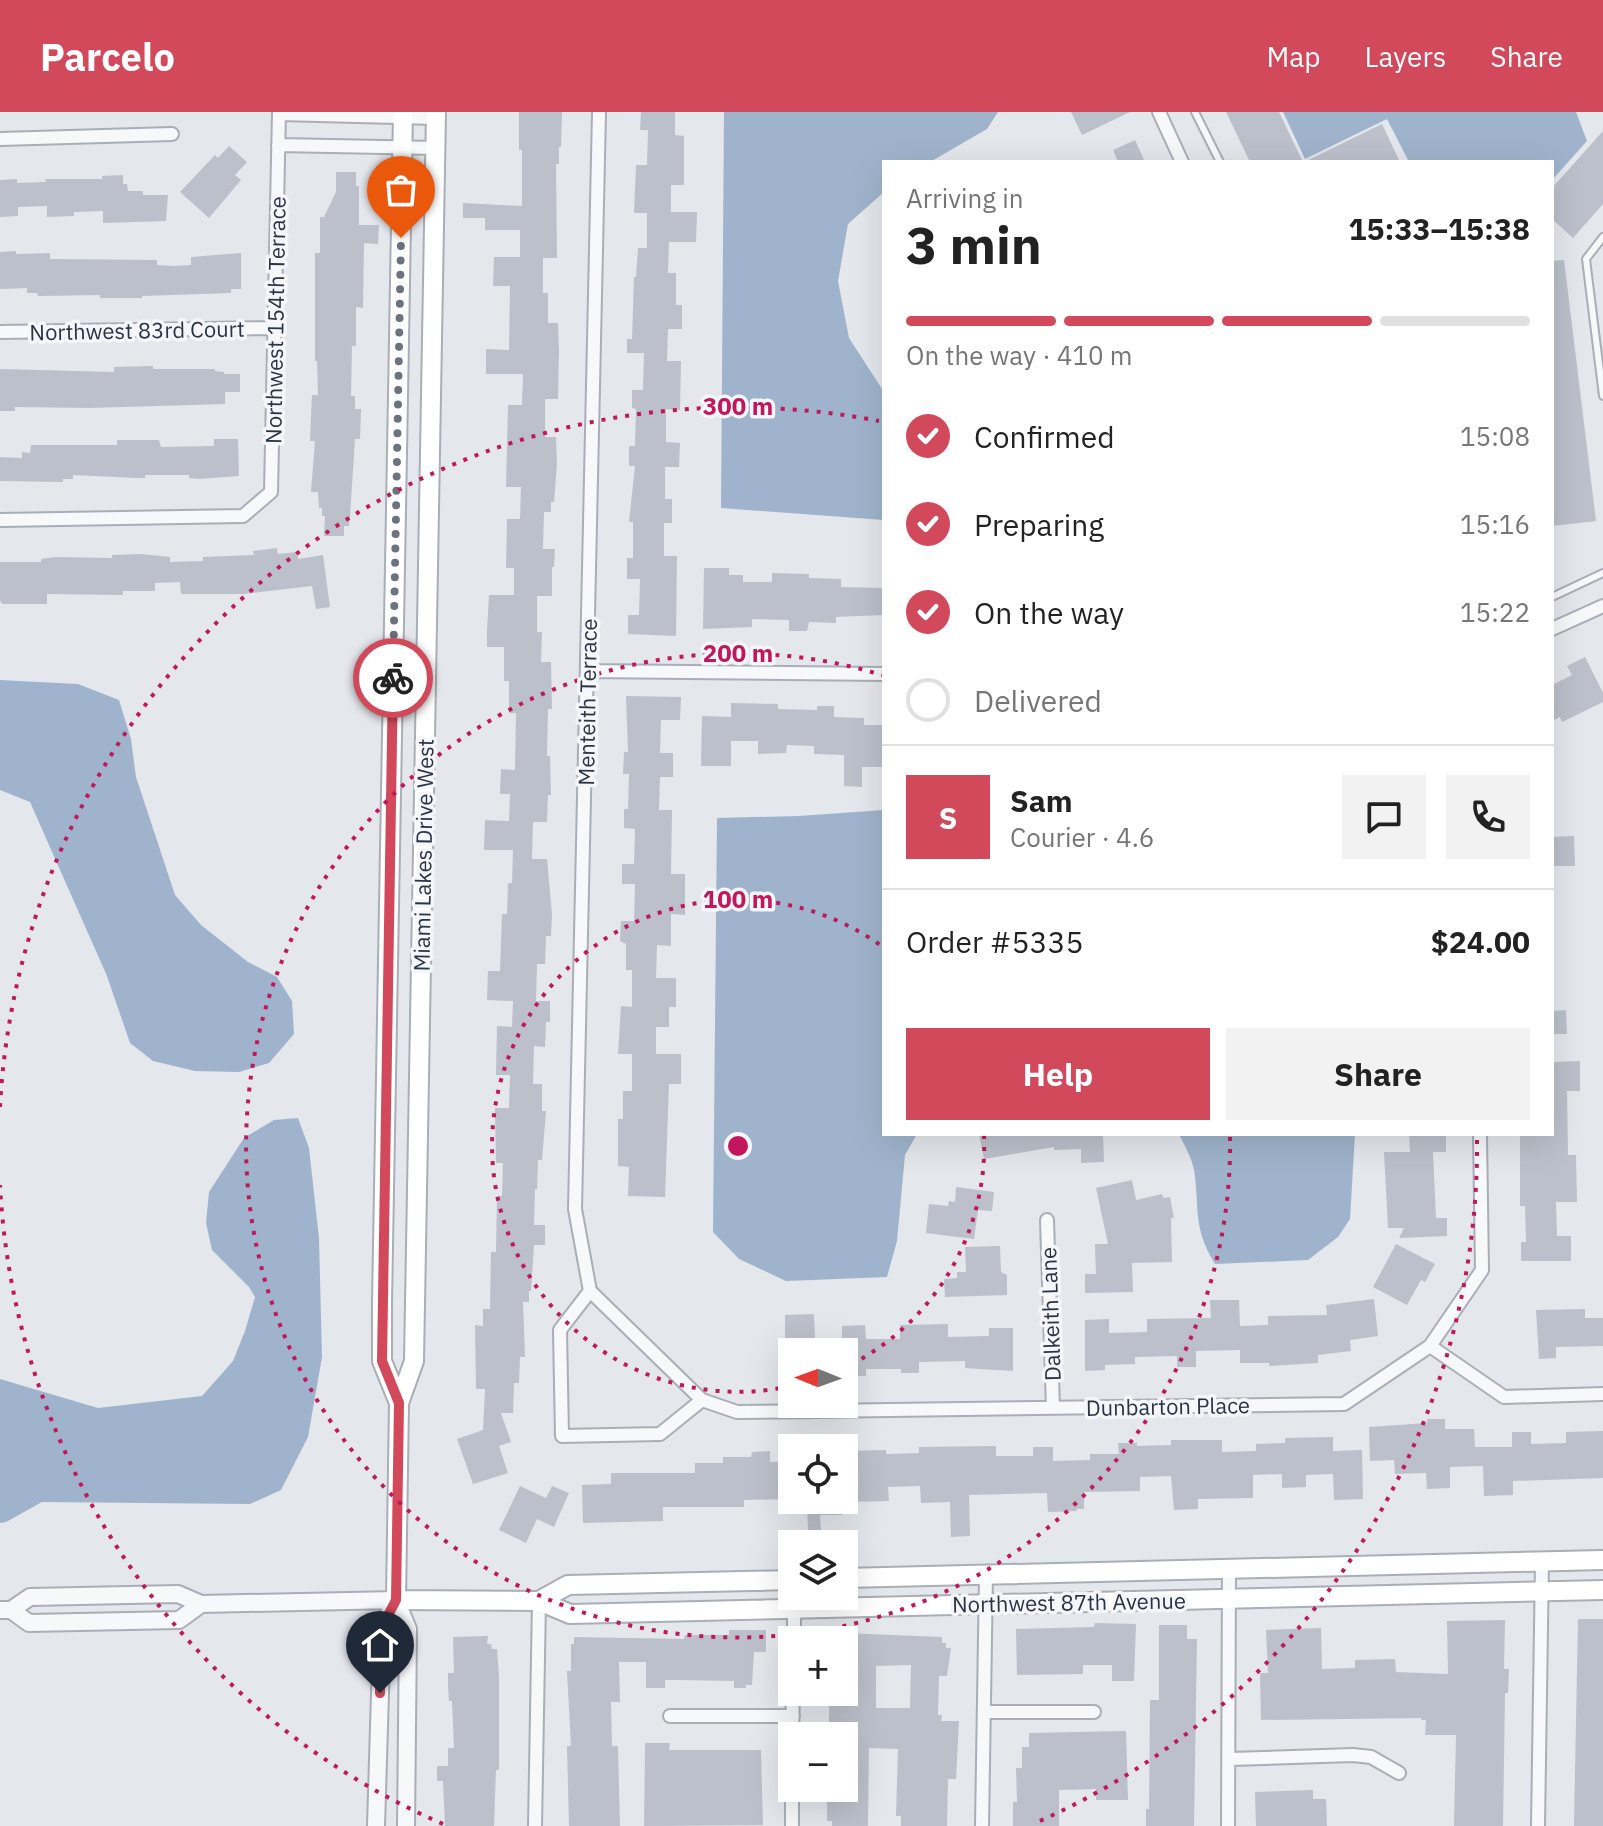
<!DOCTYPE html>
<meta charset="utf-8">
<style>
:root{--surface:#fff;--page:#f2f2f2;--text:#222;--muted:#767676;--line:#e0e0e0;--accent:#d1495b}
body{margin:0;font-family:"IBM Plex Sans",sans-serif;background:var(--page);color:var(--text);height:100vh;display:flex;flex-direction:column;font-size:30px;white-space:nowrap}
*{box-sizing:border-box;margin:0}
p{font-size:26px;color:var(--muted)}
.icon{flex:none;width:44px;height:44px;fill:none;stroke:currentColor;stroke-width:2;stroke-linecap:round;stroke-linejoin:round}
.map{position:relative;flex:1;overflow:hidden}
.drawer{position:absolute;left:882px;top:48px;width:672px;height:976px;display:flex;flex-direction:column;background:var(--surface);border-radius:0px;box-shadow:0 8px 32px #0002}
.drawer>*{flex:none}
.needle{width:52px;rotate:271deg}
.buttons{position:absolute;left:778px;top:1226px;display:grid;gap:16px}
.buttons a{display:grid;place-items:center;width:80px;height:80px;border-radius:0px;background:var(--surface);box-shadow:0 8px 32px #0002;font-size:40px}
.pin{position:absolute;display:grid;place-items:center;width:68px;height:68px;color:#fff;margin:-82px -34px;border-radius:50% 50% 50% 0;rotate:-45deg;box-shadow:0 0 8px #0007}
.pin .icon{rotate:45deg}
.courier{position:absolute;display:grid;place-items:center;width:80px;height:80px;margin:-40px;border:6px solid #d1495b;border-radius:50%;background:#fff;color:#222;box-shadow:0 2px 10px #0007}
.overview em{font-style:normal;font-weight:700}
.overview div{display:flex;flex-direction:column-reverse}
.overview{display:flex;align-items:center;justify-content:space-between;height:136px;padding:0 24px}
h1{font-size:52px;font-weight:700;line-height:60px}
.bar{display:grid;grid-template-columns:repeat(4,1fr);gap:12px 8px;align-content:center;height:96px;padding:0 24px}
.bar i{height:10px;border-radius:6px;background:var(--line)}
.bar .selected{background:var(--accent)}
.bar p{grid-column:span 4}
.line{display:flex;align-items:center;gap:20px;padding:0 24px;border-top:2px solid var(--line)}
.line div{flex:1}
.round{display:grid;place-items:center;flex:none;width:84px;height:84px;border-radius:0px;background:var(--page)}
ol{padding:0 24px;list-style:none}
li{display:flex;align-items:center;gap:24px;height:88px}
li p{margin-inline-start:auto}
li .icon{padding:8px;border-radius:50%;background:var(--accent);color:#fff;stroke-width:4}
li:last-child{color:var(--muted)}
li i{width:44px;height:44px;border:4px solid var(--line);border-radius:50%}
.button{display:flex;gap:16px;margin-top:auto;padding:16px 24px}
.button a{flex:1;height:92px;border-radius:0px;background:var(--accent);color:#fff;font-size:32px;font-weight:700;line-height:92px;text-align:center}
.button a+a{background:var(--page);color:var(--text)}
header{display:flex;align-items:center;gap:48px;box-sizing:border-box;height:112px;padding:0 40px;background:var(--accent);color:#fff}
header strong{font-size:38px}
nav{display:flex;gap:44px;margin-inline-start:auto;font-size:28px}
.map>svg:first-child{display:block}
</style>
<header>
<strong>Parcelo</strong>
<nav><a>Map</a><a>Layers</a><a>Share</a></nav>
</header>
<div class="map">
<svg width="1603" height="1714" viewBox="0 0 1603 1714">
<rect width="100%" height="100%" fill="#e4e7ec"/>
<path fill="#9fb4cc" d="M724,0H998L987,17L930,50H884V80L848,112L838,169L849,226L884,280V408L721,396Z
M1283,0H1576L1587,29L1552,68V50H1409L1387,7L1305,47Z
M0,568L78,572L119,588L131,627L136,665L175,783L201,813L248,850L277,865L292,889L294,922L269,951L239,960L195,959L153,949L130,931L107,864L30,690L0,678Z
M884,698V1022H917L905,1043L897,1129L887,1165L786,1169L739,1147L713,1120L717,706L799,704Z
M298,1006L309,1036L319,1126L322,1245L308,1325L281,1378L250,1392L42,1390L6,1410L0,1411V1267L98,1296L202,1284L233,1249L245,1219L255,1185L249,1175L212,1138L206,1111L209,1080L244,1026L274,1008Z
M1179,1022H1355L1350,1107L1338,1125L1308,1148L1215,1152C1192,1114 1200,1097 1194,1058C1192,1046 1184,1033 1179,1022Z"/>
<path fill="#bbc0ca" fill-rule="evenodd" d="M519,0H562L561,35H559V52H556L557,146H543V181H548V211H558L559,238L558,287H545V325H556L557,352L554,390H551V400H544L543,437H555L554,455H552V484H537V520H542L541,550H551L552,597H548L547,644H550L551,683H548L547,710H533L532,747H547L552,803L551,824H546L545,852H537L536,889H550V910H546L545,935L534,934L533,972H542V999H546L542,1048H538L537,1077H535L534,1113H545V1133H534L531,1179H529V1190H523L525,1245H520L519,1271H514L513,1301H501L511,1330L499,1334L508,1361L473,1372L457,1327L483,1318L485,1277H476L475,1213L483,1214V1197H490L491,1140H496L497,1084H502L503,1051H496L495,996H509L510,963H496L497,914L512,915L513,889L487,888L488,859H500L502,802H507L508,771H512L513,738H484L485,708L509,709L510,682H500L501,657L515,658L516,601H509V569H504V535H487V520L489,483H514V456H506L507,407H520L521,375H506L508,293H522L523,262H486V237L509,238L510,174H493L494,145H520V118H485V106H463V91L522,94V38H519Z
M641,0H675V23L684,24V73H671V100H697L696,130H669L668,161H676V193H682V217H668L667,249H681L680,298L666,297V330L680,331L679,355H665V387H672V411H664V444H677L676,524L628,522V503H639L640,467H627V446H633V410H629L635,354H629V334H635L636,297L632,296V278H643L644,241H627V227H632L634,165H636L638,136H647V101H634L636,53H647L648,18H640Z
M1071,0H1130L1082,23Z
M1226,0H1279L1303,50H1250Z
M1382,12L1400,50H1304Z
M1603,19V92L1573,126L1552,107V76Z
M1135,28L1145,50H1118L1113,38Z
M229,34L247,50L235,63L241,68L209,106L180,80L215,43L218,46Z
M336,60H356V74H359V113H379L378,132L364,131L363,196L356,195V234H352L351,284H355V297H361L360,327H355L350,404L349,414H344V424H324L325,404H322V396H319L318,380H311L315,329H310L312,283H318L317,249H315V141H320V105H324L336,80Z
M123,63V72H127L128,79H143V83H168L166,109L103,111V99L74,100V104L47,105V94L18,95V104L0,105V68L17,67V71L46,70L45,67H102V64Z
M16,139V142L50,141V147L157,148V153L174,154L191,153V145L241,141V177H231V181L142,184V186H100V183L38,184L37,181H27V176L0,177V140Z
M1564,148L1596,409L1552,414V149Z
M153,254V257H215V259L224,260V262H240V280H225V292L89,296L15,295V299H0V257L114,260V255Z
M214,327H238L239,364L199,367L189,366V363H145V366H137L73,363V367H63V370L0,369V345L22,346V340L30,341L31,333H117V328H159L161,335L214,334Z
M277,436L278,442L297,440L298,447L323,443L330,495L316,497L312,474L243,482H181L180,470L155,471V479H123V483L47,482V492H2L0,488V450H41V447L56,445L112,446V443L141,442L170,445V450L203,449V445L254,443L253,439Z
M704,456H729V463H743V470H772V461L809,462V466L841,467V475L884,476V503L836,505V511L809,510L807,519H789V508L752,507V515L703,517Z
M1585,545L1603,581V590L1562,610L1560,605L1552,609V573L1572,563L1567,554Z
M626,584L681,585L680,608H661L660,641H673V665H660L659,698H672L671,762H685V803L671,802V834L657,833L656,866H676V895H669V915H656V942H681V972H669L665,1085L628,1084L629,1055L618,1054V1007H623V979H632V942H618L621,894L632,895V858H626V832L620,829L621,809H634L635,772H622V752H634L635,717L624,716V697H628L629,662H623L624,640H628Z
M731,591L778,592V597L817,598V594H834V605L864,606V613H884V655H862V675L844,674V643L814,642V634L787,633L786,641L758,642V629H731V654H701L702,604L731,605Z
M1574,724L1575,754H1552V725Z
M1566,898L1567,922H1552V899Z
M1580,949V979H1567L1568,1043H1576L1577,1090H1556L1557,1124H1571V1149H1521V1130H1526L1525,1094H1520V1022H1552V950Z
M979,1022H1103L1104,1050L1081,1051V1037L1054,1038V1035L984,1047Z
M1409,1022H1446V1040H1433L1436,1106H1447V1124L1399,1126L1404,1116H1388L1384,1040H1410Z
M1132,1068L1136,1088L1162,1082L1163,1086L1170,1085L1174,1106H1171L1172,1150L1132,1151L1133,1180L1085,1181V1162H1096L1095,1132H1108L1096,1076Z
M956,1075L994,1080L992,1099L978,1098L974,1127L926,1121L929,1092L948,1094L949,1089L955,1090Z
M1396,1132L1435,1152L1425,1170L1421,1168L1407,1193L1373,1175Z
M1000,1134L1001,1160L1007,1163V1183L945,1185L944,1167L957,1166V1160H966L965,1135Z
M1374,1187L1378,1224L1350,1228L1351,1239L1318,1243V1251L1269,1254V1251H1240V1238L1196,1239V1255H1177V1244L1135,1245V1252L1105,1253V1258L1085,1259V1208L1109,1207V1221L1147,1220V1207L1211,1206L1210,1188H1239L1240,1214L1268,1213V1204L1327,1203L1326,1193Z
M1585,1197V1206H1603V1234L1556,1235V1246L1539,1247L1536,1198Z
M814,1202L815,1227H842V1214L865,1213L866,1227H900V1213L948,1212V1225L989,1224V1216H1013V1259L965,1256V1249L919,1250V1261H901V1257H866V1264H844V1240H785V1203Z
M1427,1307H1445V1317H1474L1475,1335H1512V1320H1531V1332L1566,1331V1320L1603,1319V1366L1513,1369V1383L1484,1384L1483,1354L1450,1355V1376L1427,1377L1426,1361L1395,1362L1394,1348L1370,1349L1369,1315L1427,1311Z
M1333,1325V1339L1362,1338L1363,1387L1334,1388L1333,1362L1306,1363V1375L1282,1376V1362L1253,1363V1386L1198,1387V1397L1174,1398L1171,1364L1140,1365V1379L1084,1380V1397H1077V1399L1048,1400L1047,1381L969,1383L970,1424L951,1425L950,1390L921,1391L920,1374L888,1375L889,1389L844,1390V1339L886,1338V1342L919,1341V1335L996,1334V1344H1033V1335H1053V1349L1090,1348V1342H1119L1118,1331H1137V1334L1171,1333V1328H1222V1340L1256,1339V1332L1285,1331V1326Z
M770,1339V1350L792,1349V1387L744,1388V1395H663V1409L583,1411L582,1373L611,1372V1361H695V1351H723V1345H751L752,1340Z
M520,1374L546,1386L552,1374L569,1381L554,1415L537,1407L526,1431L499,1418Z
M807,1388H842V1403H820L821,1419H808Z
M1578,1507H1603V1714H1574Z
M1505,1508L1504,1557H1509L1508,1581H1505L1503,1714H1454L1456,1623H1425L1426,1608H1421V1606L1261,1608L1260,1561H1268L1266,1518L1321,1516L1322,1557L1355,1556V1548L1395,1547L1396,1560L1448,1562L1447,1509Z
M1095,1511L1136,1512L1134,1569H1112V1553H1083V1562L1017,1563L1016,1517L1094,1515Z
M1159,1513H1187V1527H1197L1194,1714H1146V1697H1149L1150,1588H1159Z
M729,1518H766V1540H754L752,1573H746V1576H734V1569L679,1568H665V1576H646V1550H619L620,1590H611L612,1634H618L620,1714H569L567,1634H571L567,1559H571V1532H574V1525L684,1527L685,1523H729Z
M844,1521L942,1525V1531H946V1536H951L947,1564H939L938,1603H942L941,1609H959L956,1667H948L947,1714H901V1704H896L898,1637L869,1636L868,1714H832V1709H827V1682H832V1676H844V1624H829V1580H844ZM911,1553L910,1596H876V1554Z
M488,1524L487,1532H491L492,1537H497L499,1565V1658H496L494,1714H445L443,1669H437V1654H448V1636H454L452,1589H449L448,1575V1561H454L453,1525Z
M1126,1619L1128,1688H1096V1677L1059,1678V1714H1013V1690H1017L1016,1656H1022V1635H1029V1621Z
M645,1631H670L669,1638H761L763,1713L644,1714Z
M1313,1678V1687H1326L1327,1714H1256L1255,1680Z"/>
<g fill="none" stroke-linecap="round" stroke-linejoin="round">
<defs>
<path id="service" d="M1195,0L1220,50
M1603,125L1586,147L1603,284
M1552,485L1603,461"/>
<path id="minor" d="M1159,0L1182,50
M279,2L436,6
M0,27L172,22
M278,33L436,36
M0,220L274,216
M0,408L243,404L271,380L279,0
M1552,517L1603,494
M587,559L884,562
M1047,1108L1053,1296
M590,1179L575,1097L599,0
M590,1179L702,1288L737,1300L1344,1292L1430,1234L1482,1158L1480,1022
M590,1179L560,1218L562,1324L660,1322L702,1288
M1430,1234L1504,1285L1603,1282
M794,1528V1484
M984,1600H1094
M670,1604H793
M792,1624L793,1580
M1230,1647L1353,1643L1371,1645L1399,1661
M535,1714L539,1489
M792,1714V1672
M982,1714L986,1463
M1228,1714L1229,1457
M1538,1714L1542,1450"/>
<path id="tertiary" d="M396,1488L408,1517L406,1714
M0,1498H11L30,1485L178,1482L201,1492L396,1488
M11,1498L29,1511L179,1508L201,1492
M376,1714L382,1515L396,1488"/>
<path id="secondary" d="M436,0L414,1249L399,1291L396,1488L539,1489L570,1502L1603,1478
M399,1291L382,1249V1191L403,0
M844,1466L1603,1448
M539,1489L568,1473L792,1468"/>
</defs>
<use href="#service" stroke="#a9aeb7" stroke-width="10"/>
<use href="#minor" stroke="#a9aeb7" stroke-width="16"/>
<use href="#tertiary" stroke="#a9aeb7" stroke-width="20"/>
<use href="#secondary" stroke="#a9aeb7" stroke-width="22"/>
<use href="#service" stroke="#f7f8fa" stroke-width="6"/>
<use href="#minor" stroke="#f7f8fa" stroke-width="12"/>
<use href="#tertiary" stroke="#f7f8fa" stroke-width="16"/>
<use href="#secondary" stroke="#fff" stroke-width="18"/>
</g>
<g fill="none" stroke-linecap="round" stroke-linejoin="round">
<path stroke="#6c737f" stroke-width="8" stroke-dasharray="0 14.4" d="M393,566L401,126"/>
<path stroke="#d1495b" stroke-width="10" d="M380,1581L382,1515L396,1488L399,1291L382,1249L393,566"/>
</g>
<g fill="none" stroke="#c2185b" stroke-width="4" stroke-dasharray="4 8">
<path d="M791 1274A246 246 0 1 1 883 835M984 1023A246 246 0 0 1 846 1255"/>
<path d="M1230 1025A492 492 0 1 1 882 563"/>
<path d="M443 1712A739 739 0 0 1 0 1073M0 995A739 739 0 0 1 879 309M1477 1028A739 739 0 0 1 1033 1712"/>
</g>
<g text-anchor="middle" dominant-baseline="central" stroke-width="7" stroke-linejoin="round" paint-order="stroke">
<g font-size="22" fill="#2b3445" stroke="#f4f6f9">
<text transform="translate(275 208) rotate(-89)">Northwest 154th Terrace</text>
<text transform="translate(137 218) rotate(-1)">Northwest 83rd Court</text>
<text transform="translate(587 590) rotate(-89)">Menteith Terrace</text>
<text transform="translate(423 743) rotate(-89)">Miami Lakes Drive West</text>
<text transform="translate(1050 1202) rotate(-92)">Dalkeith Lane</text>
<text transform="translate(1168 1294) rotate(-1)">Dunbarton Place</text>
<text transform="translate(1069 1490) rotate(-1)">Northwest 87th Avenue</text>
</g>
</g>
<circle cx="738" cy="1034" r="12" fill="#c2185b" stroke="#f4f6f9" stroke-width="4"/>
<g font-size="24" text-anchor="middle" font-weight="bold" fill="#c2185b" stroke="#f4f6f9" stroke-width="7" stroke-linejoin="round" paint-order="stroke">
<text x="738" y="303">300 m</text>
<text x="738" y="550">200 m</text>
<text x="738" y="796">100 m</text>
</g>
</svg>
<div class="buttons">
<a><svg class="needle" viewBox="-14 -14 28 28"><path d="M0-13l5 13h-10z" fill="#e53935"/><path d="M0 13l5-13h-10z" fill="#767676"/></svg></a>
<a><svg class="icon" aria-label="locate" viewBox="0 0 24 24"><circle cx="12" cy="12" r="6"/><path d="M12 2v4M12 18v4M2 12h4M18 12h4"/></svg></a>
<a><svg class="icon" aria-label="layers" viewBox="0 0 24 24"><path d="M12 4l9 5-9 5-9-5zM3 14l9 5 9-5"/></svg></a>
<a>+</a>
<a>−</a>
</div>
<div class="pin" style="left:401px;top:126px;background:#ea580c"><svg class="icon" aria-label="bag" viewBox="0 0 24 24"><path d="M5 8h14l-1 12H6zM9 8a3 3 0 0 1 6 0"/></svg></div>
<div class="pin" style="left:380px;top:1581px;background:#1f2937"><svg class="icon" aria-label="home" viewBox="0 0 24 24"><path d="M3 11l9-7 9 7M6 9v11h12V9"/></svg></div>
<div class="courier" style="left:393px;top:566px"><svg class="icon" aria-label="bike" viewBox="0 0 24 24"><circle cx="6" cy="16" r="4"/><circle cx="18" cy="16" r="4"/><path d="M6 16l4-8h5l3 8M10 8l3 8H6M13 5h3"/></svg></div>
<section class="drawer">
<div class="overview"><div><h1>3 min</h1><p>Arriving in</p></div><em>15:33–15:38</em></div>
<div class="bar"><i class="selected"></i><i class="selected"></i><i class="selected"></i><i></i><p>On the way · 410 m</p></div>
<ol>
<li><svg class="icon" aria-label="check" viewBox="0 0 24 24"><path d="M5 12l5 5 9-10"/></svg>Confirmed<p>15:08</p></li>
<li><svg class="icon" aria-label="check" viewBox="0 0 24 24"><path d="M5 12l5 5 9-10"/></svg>Preparing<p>15:16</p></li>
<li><svg class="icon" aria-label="check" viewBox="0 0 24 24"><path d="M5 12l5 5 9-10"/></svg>On the way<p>15:22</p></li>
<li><i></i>Delivered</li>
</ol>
<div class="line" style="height:144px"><b class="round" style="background:var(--accent);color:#fff">S</b><div><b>Sam</b><p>Courier · 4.6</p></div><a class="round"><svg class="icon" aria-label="chat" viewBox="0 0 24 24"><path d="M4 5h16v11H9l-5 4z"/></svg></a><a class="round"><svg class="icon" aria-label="phone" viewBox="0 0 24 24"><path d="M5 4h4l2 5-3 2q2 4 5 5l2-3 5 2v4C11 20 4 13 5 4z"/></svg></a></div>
<div class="line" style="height:104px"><div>Order #5335</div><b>$24.00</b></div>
<div class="button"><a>Help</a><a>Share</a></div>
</section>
</div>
